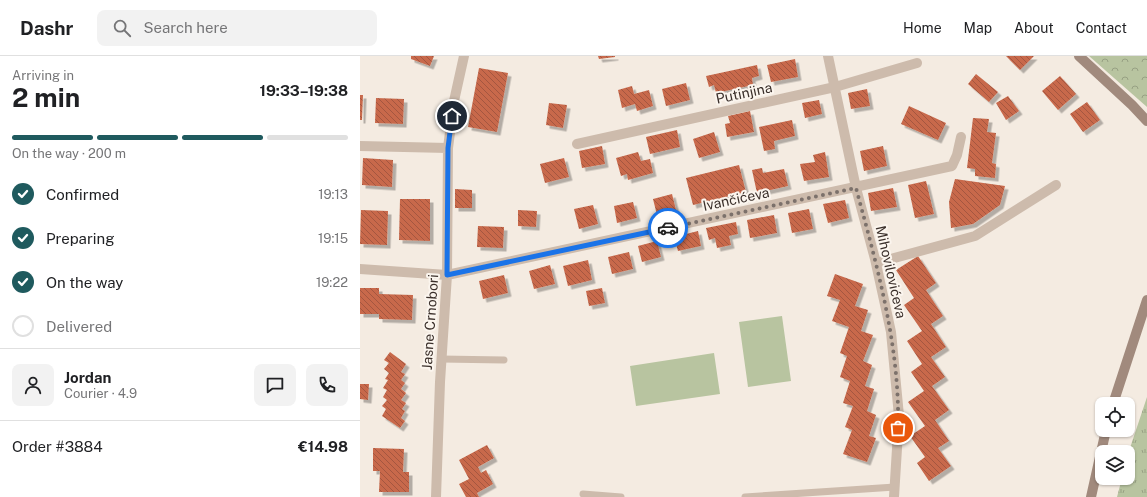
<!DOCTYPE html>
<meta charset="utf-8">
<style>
:root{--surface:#fff;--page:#f2f2f2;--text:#202124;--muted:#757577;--line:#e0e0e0;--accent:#1f5a5e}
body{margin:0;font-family:"Public Sans",sans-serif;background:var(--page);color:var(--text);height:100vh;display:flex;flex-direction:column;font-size:15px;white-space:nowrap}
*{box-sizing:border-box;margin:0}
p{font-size:13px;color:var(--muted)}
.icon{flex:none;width:22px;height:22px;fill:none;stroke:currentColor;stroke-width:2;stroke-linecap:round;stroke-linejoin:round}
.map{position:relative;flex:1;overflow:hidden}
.details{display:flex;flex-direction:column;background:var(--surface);width:360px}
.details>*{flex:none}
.buttons{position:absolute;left:735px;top:341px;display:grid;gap:8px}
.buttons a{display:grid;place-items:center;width:40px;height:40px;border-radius:8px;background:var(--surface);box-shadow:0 1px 3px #0004;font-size:20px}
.pin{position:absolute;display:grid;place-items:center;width:34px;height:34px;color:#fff;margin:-17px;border:2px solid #fff;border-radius:50%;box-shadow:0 1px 4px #0007}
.courier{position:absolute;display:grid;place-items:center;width:40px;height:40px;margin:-20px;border:3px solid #1a73e8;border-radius:50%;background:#fff;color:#222;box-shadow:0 1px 5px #0007}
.summary em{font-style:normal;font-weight:700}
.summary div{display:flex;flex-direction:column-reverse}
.summary{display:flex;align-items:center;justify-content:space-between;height:68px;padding:0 12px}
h1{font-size:26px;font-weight:700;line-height:30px}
.bar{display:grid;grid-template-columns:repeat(4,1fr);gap:6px 4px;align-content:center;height:48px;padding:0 12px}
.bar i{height:5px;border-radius:3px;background:var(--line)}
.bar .selected{background:var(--accent)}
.bar p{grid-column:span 4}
.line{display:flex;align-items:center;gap:10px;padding:0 12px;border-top:1px solid var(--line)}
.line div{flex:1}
.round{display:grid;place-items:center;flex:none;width:42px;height:42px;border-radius:8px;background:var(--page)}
ol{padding:0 12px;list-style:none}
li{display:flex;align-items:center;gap:12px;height:44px}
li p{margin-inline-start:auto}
li .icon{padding:4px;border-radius:50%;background:var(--accent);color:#fff;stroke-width:4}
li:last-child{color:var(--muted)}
li i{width:22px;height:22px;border:2px solid var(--line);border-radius:50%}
header{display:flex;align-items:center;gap:24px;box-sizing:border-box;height:56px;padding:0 20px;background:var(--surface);border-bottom:1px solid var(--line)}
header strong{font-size:19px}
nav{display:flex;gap:22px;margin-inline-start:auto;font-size:14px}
.search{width:280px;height:36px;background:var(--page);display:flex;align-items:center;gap:10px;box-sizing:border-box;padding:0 14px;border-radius:8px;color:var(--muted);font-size:15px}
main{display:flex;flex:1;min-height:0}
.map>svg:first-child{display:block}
</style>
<header>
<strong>Dashr</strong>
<div class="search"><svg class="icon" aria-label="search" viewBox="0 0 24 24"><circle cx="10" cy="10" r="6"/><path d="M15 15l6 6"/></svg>Search here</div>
<nav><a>Home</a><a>Map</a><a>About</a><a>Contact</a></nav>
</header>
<main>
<section class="details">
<div class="summary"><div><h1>2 min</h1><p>Arriving in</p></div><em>19:33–19:38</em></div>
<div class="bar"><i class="selected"></i><i class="selected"></i><i class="selected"></i><i></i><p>On the way · 200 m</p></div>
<ol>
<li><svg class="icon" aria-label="check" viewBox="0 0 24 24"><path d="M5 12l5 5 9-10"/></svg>Confirmed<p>19:13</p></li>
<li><svg class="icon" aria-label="check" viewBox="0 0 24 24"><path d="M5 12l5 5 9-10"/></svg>Preparing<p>19:15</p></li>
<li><svg class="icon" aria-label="check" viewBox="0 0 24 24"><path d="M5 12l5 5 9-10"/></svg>On the way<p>19:22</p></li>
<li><i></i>Delivered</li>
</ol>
<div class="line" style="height:72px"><a class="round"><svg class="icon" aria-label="person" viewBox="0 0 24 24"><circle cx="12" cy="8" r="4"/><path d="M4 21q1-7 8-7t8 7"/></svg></a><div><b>Jordan</b><p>Courier · 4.9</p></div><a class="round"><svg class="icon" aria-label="chat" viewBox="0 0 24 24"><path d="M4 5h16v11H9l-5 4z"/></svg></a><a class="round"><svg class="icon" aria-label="phone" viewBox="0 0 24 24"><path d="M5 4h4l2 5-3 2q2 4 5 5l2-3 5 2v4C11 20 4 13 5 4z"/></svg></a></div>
<div class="line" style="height:52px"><div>Order #3884</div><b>€14.98</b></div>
</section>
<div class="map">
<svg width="787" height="441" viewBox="0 0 787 441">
<defs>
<pattern id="grass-tufts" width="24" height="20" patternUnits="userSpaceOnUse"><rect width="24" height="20" fill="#b8c4a0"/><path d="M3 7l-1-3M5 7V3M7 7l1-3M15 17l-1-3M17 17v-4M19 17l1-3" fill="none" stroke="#97a083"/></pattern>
<pattern id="forest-crowns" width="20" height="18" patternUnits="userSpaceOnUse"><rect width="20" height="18" fill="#b8c4a0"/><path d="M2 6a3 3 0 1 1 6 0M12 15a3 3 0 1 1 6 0" fill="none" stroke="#97a083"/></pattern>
<pattern id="building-back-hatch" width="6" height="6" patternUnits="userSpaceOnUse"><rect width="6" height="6" fill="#c8694b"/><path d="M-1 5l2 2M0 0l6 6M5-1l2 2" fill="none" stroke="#a4573f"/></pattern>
<filter id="shadow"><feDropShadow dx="3.5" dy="3.5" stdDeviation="0" flood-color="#0004"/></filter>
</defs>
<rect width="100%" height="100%" fill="#f4ebe1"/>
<path fill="url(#grass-tufts)" d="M787,341V441H757L762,422H768V398Z"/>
<path fill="url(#forest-crowns)" d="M729,0H787V51Z"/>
<path fill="#b8c4a0" d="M422,260L431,325L388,331L379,266Z
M354,297L360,338L276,350L270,310Z"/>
<path fill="url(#building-back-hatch)" filter="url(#shadow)" d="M51,0H74L70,10L51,3Z
M238,0H255V1L239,3Z
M646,0H674L660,14Z
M435,3L438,21L411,26L407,9Z
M397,9L399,20L392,22L393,29L356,37L354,29L349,31L346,20Z
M119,12L148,17L137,76L108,71Z
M616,18L638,36L629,46L608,28Z
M700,20L716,38L698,54L682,35Z
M326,27L330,44L306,50L302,33Z
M272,30L274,38L289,34L293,50L277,55L275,48L262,52L258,34Z
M507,33L510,50L491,53L488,37Z
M0,39H3L2,64H0Z
M648,40L659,55L646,64L636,47Z
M16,42L44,43L43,68L15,67Z
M459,44L462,58L445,62L442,47Z
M727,46L740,64L723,76L710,58Z
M189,47L207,49L203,72L186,69Z
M549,50L586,67L578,84L541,68Z
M390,55L394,76L367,81L365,68L370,67L368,60Z
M613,62L629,63L627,76L636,77L632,107L636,108L635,122L615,120V113L607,112Z
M432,64L435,80L414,85L415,93L404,95L399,71Z
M317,74L320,91L290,98L286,81Z
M354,76L360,96L339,102L333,83Z
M242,90L245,108L222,112L219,95Z
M523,90L527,110L504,115L500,95Z
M278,96L281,105L290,103L293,117L268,124L267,118L261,120L256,102Z
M465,96L469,121L444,125L440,108L455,106L453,99Z
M3,102L33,104L32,131L2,129Z
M204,102L209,121L185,127L180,108Z
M379,109L386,136L333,149L326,122Z
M402,112L403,117L424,113L428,130L397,137L392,114Z
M595,123L645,130L640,149L613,168L591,172L589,146Z
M566,125L574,158L555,162L548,129Z
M533,132L537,151L511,155L508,137Z
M95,133L112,134V152H95Z
M312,138L316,154L297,159L293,143Z
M40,143H70V185L39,184Z
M485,144L489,162L468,167L463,148Z
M273,146L277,162L257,167L254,150Z
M233,149L238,168L219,173L214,153Z
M449,153L453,173L432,177L428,157Z
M1,154L28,155L27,189L0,188Z
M158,154L177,155L176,171L158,170Z
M414,159L417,177L390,182L387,164Z
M376,166L378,178L369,180L371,189L357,192L355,182L349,184L346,172Z
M118,170L144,171L143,192L117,191Z
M338,175L341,190L318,195L314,181Z
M297,185L301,201L282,206L278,190Z
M269,196L273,213L252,218L248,201Z
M558,200L576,227L566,234L583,260L571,268L586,291L571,301L585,321L572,330L589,354L575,364L589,385L578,392L591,410L569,425L557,407L565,401L550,380L565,370L548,346L564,335L551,316L562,308L547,285L562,275L544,249L554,242L536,214Z
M228,204L232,224L208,230L203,210Z
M190,209L195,228L174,233L169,215Z
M475,218L503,228L495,250L508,254L501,275L513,279L503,305L512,309L505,330L514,333L507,355L516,359L509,380L516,382L507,406L483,398L492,374L485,371L493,350L483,347L490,325L480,321L487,300L480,297L489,271L472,265L480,244L467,240Z
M144,219L148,237L123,243L119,225Z
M0,232H19V238L53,239L52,264L19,263V258H0Z
M242,232L245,247L229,250L226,235Z
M30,296L46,308L41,316L45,318L41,324L45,327L41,333L46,337L41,344L46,347L42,353L45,355L41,362L45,365L40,372L22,360L26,353L22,350L27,344L23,341L27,334L23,332L28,324L25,323L29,317L24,313L29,307L24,304Z
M0,328H9L8,344L0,343Z
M127,389L134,402L118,411L121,417L126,414L133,428L117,437L119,441H106L99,428L109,423L99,404Z
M13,392L44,393L43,416H49V436H19L20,415H13Z"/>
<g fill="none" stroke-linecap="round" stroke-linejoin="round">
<path stroke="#cdbbac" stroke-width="7" d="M81,303L144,304
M223,438L261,441
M385,441L535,431"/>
<path stroke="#cdbbac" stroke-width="10" d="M468,0L496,132L515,203L531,276L539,360L534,441
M217,88L475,31L557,7
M0,90L88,92
M516,207L615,180L696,129
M0,213L87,219L592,110L597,99L601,81
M76,441L80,326L87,219L88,92L94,45L104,0"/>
<path stroke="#a18a7d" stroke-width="10" d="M719,0L772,49L787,65
M753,348L787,244
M731,441L746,374"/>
</g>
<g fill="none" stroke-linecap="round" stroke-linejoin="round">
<path stroke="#7c716b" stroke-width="4" stroke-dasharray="0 7.2" d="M308,172L496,132C517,210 540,290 538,372"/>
<path stroke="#1a73e8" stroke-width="5" d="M92,60L88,92L87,219L308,172"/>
</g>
<g text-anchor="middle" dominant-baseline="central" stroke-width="4" stroke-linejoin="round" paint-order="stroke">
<g font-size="14" fill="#3b302b" stroke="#fbf5ee">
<text transform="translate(384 37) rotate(-12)">Putinjina</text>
<text transform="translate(376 143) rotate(-12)">Ivančićeva</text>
<text transform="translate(531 216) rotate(77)">Mihovilovićeva</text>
<text transform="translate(70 266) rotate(-86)">Jasne Crnobori</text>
</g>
</g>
</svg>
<div class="buttons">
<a><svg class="icon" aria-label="locate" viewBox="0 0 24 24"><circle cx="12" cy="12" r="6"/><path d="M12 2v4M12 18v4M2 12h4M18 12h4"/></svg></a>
<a><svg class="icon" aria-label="layers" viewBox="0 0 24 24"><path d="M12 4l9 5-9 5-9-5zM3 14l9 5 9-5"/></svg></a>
</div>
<div class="pin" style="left:538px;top:372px;background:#ea580c"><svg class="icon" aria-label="bag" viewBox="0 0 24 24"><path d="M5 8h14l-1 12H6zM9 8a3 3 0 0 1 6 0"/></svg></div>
<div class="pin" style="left:92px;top:60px;background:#1f2937"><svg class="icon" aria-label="home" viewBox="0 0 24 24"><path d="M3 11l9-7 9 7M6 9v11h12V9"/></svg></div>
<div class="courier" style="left:308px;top:172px"><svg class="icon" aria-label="car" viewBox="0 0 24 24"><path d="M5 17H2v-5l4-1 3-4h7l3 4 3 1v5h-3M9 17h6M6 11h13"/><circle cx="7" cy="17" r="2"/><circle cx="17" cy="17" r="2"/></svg></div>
</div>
</main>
